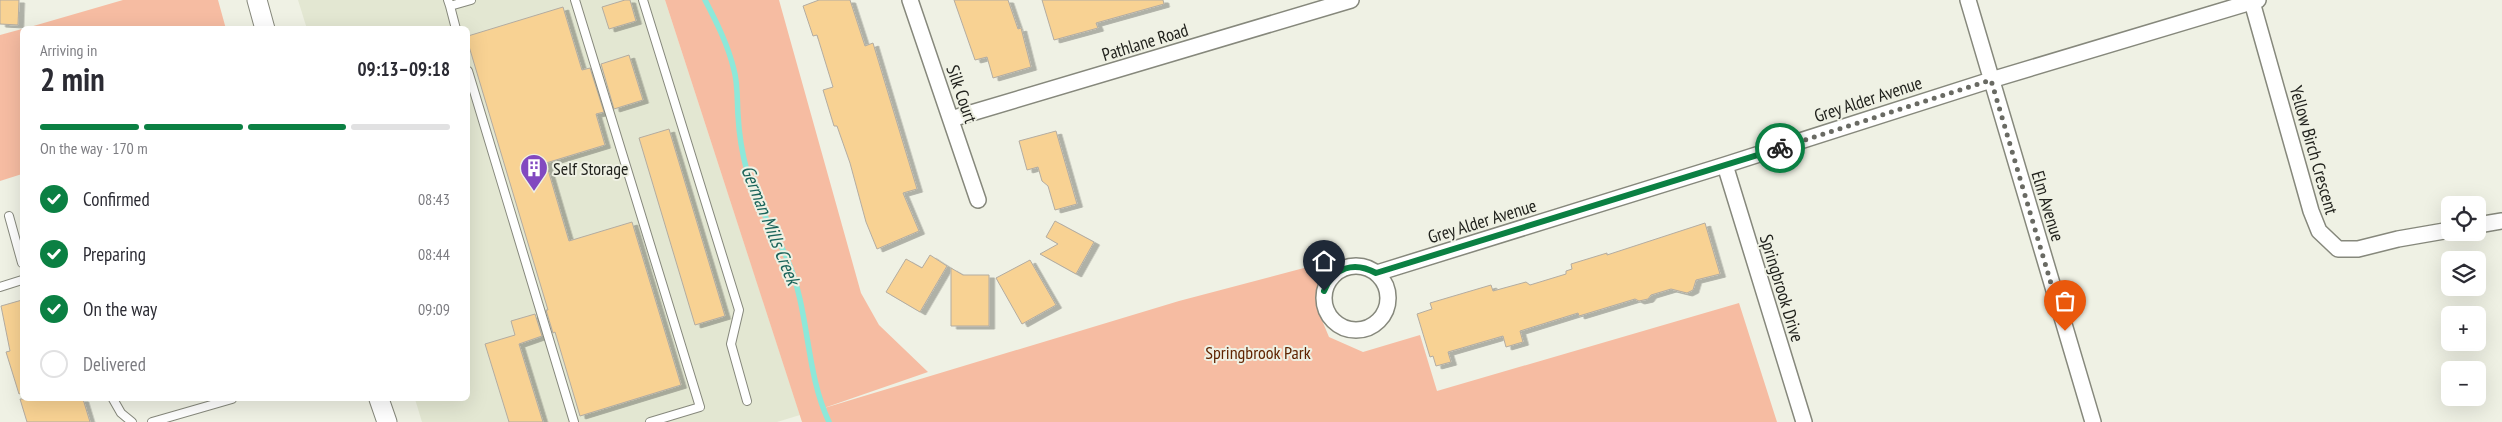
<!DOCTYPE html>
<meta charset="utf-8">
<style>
:root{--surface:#fff;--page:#f7f7f7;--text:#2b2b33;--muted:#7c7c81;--line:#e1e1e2;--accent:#0b8043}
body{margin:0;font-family:"PT Sans Narrow",sans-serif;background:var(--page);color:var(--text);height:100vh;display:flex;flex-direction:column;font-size:19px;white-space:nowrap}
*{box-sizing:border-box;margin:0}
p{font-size:16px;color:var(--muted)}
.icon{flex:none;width:28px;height:28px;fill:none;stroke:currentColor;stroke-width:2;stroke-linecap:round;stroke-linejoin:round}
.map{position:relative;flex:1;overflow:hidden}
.side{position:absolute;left:20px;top:26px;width:450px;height:375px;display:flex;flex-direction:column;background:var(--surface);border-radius:8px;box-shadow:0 5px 20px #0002}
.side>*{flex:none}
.buttons{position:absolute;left:2441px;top:196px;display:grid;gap:10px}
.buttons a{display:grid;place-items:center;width:45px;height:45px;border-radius:8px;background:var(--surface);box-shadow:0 5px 20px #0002;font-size:25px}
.pin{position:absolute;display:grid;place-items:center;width:42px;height:42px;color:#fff;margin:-51px -21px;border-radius:50% 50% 50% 0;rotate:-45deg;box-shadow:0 0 5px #0007}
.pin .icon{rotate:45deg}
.courier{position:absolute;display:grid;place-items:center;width:50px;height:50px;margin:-25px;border:4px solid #0b8043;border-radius:50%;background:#fff;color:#222;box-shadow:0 1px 6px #0007}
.overview em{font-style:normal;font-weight:700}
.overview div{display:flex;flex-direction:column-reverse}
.overview{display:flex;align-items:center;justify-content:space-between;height:85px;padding:0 20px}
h1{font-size:32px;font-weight:700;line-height:38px}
.bar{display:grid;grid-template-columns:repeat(4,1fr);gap:8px 5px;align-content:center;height:60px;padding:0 20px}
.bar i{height:6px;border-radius:4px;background:var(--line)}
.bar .selected{background:var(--accent)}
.bar p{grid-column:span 4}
ol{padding:0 20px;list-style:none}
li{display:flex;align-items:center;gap:15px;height:55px}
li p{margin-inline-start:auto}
li .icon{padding:5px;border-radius:50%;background:var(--accent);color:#fff;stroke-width:4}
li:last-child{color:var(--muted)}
li i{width:28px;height:28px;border:2px solid var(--line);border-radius:50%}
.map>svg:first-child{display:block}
</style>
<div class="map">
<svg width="2502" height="422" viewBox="0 0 2502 422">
<defs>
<filter id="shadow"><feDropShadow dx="5.5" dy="3" stdDeviation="0" flood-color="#0004"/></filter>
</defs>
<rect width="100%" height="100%" fill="#eff1e4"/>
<path fill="#e3e7d2" d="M298,0H665L800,415L777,422H422L415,399H468V29H307Z"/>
<path fill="#f6bca2" d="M123,0H218L226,29H23Z
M665,0H779L861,293L879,325L928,372L821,409L1179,301L1319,264V313L1329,337L1363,352L1420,335L1437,391L1739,303L1777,422H802Z
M22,29V174L0,181V35Z"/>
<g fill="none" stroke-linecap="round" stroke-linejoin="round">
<path stroke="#8de8d9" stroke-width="5.5" d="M705,0C717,23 728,45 734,70C738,84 737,101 738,115C739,134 742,153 747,171C754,204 776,231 788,261C810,313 805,371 829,422"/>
</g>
<path fill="#f8d293" stroke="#b3aca1" filter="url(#shadow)" d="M0,0H19L18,25L0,24Z
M625,0H630L636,21L609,29L602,7Z
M819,0H850L865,46L873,43L917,189L903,193L919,231L877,249L866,222L850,163L837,126H834L823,90L833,87L817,35L813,36L803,6Z
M954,0H1008L1018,29L1021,28L1031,67L993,78L987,57L975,60Z
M1042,0H1163L1164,4L1096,23L1098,28L1054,40Z
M563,7L582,70L590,68L604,112L596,114L605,145L546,163L569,241L632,222L681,385L580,416L555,332L553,333L546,310H548L468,43V36Z
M629,55L643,100L614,109L601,64Z
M669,129L725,316L695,325L639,138Z
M1056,131L1077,204L1055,210L1048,186L1042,181L1038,167L1027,170L1019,141Z
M1055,221L1094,242L1076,274L1040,254L1058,244L1046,237Z
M1705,223L1720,274L1696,280L1693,290L1687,293L1671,289L1651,295L1648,299L1639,301L1635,299L1579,316L1578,313L1520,331L1523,342L1506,347L1503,336L1448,352L1451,362L1436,366L1433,356L1430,357L1417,314L1432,309L1430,303L1491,285L1493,291L1526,282L1530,285L1566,274V271L1572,269L1571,264L1607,253V255Z
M930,255L947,266L920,312L886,292L906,259L922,268Z
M1030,260L1056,305L1022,324L996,278Z
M951,268L963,275H989V326H951Z
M22,300V393L19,394L6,352L10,351L1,306Z
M535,314L542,336L519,344L543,422H509L485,344L515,335L511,321Z
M20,399H83L90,422H27Z"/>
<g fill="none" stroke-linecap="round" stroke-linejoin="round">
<defs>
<path id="service" d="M448,0L450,6L471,0
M575,0L700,407L650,422
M643,0L739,310L731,344L747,401
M450,6L456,29
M468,71L574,422
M9,216L22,263
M0,287L22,280
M113,399L121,413L132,422
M152,422L232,399"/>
<path id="minor" d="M910,0L978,200
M1968,0L2093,422
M2252,2L2311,211L2319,231L2338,249H2358L2398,239L2450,230
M951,119L1351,0
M1725,165L1804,422
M2478,225L2502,221
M1324 298a32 32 0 1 1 64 0a32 32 0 1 1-64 0Z
M1377,273L1725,165L1991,80L2258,0"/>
<path id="tertiary" d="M257,0L265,29
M379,399L387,422"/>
</defs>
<use href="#service" stroke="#86887c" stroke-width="10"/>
<use href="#minor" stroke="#86887c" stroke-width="18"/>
<use href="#tertiary" stroke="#86887c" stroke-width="21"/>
<use href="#service" stroke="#fff" stroke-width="8"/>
<use href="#minor" stroke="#fff" stroke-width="15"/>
<use href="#tertiary" stroke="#fff" stroke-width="19"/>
</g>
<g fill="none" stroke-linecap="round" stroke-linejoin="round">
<path stroke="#696a63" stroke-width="5" stroke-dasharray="0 9" d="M1780,148L1991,80L2065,331"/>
<path stroke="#0b8043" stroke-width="6" d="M1324,291C1334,267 1354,261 1376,273L1780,148"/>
</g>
<defs>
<symbol id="building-pin" viewBox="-11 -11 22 30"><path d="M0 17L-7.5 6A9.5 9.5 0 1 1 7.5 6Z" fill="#8249c0" stroke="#eff1e4"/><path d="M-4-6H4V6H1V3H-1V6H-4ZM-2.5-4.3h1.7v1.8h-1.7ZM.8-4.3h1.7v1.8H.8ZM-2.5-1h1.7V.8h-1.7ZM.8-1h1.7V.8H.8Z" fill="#fff"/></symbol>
</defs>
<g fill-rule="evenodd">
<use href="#building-pin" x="518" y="152" width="32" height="43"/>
</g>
<g text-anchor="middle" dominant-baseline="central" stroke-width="4" stroke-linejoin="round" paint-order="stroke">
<g font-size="18" fill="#21221d" stroke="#eff1e4">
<text transform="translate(1145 42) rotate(-17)">Pathlane Road</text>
<text transform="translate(962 94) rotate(71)">Silk Court</text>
<text transform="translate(1868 99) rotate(-18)">Grey Alder Avenue</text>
<text transform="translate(2314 150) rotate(74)">Yellow Birch Crescent</text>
<text transform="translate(2048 206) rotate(73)">Elm Avenue</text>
<text transform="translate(1482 221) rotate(-17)">Grey Alder Avenue</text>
<text transform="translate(1782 288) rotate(73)">Springbrook Drive</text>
</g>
<g font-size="18" fill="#21221d" stroke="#eff1e4" text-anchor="start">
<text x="553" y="168">Self Storage</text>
</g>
<g font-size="18" fill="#5f2401" stroke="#eff1e4">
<text x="1258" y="352">Springbrook Park</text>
</g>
<g font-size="19" font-style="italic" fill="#1a645a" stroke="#eff1e4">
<text transform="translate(771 225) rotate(68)">German Mills Creek</text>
</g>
</g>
</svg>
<div class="buttons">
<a><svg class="icon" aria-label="locate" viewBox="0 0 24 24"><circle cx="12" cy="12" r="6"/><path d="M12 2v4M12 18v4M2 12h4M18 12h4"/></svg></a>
<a><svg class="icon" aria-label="layers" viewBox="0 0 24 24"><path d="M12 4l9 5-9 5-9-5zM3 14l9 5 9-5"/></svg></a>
<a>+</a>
<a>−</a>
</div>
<div class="pin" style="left:2065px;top:331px;background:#ea580c"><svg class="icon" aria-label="bag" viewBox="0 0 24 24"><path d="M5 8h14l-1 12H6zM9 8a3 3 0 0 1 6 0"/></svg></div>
<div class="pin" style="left:1324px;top:291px;background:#1f2937"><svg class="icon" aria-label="home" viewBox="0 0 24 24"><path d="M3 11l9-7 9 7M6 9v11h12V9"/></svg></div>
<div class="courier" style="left:1780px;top:148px"><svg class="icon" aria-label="bike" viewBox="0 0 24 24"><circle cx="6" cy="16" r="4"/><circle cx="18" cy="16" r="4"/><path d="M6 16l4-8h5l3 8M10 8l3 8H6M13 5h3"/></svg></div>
<section class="side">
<div class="overview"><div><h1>2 min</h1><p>Arriving in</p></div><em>09:13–09:18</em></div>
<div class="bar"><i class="selected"></i><i class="selected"></i><i class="selected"></i><i></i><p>On the way · 170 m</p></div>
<ol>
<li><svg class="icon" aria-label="check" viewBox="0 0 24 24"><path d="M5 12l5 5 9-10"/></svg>Confirmed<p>08:43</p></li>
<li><svg class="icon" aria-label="check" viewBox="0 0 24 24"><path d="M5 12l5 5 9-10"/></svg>Preparing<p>08:44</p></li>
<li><svg class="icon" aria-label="check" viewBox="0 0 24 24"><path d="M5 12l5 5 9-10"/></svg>On the way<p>09:09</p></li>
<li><i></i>Delivered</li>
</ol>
</section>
</div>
